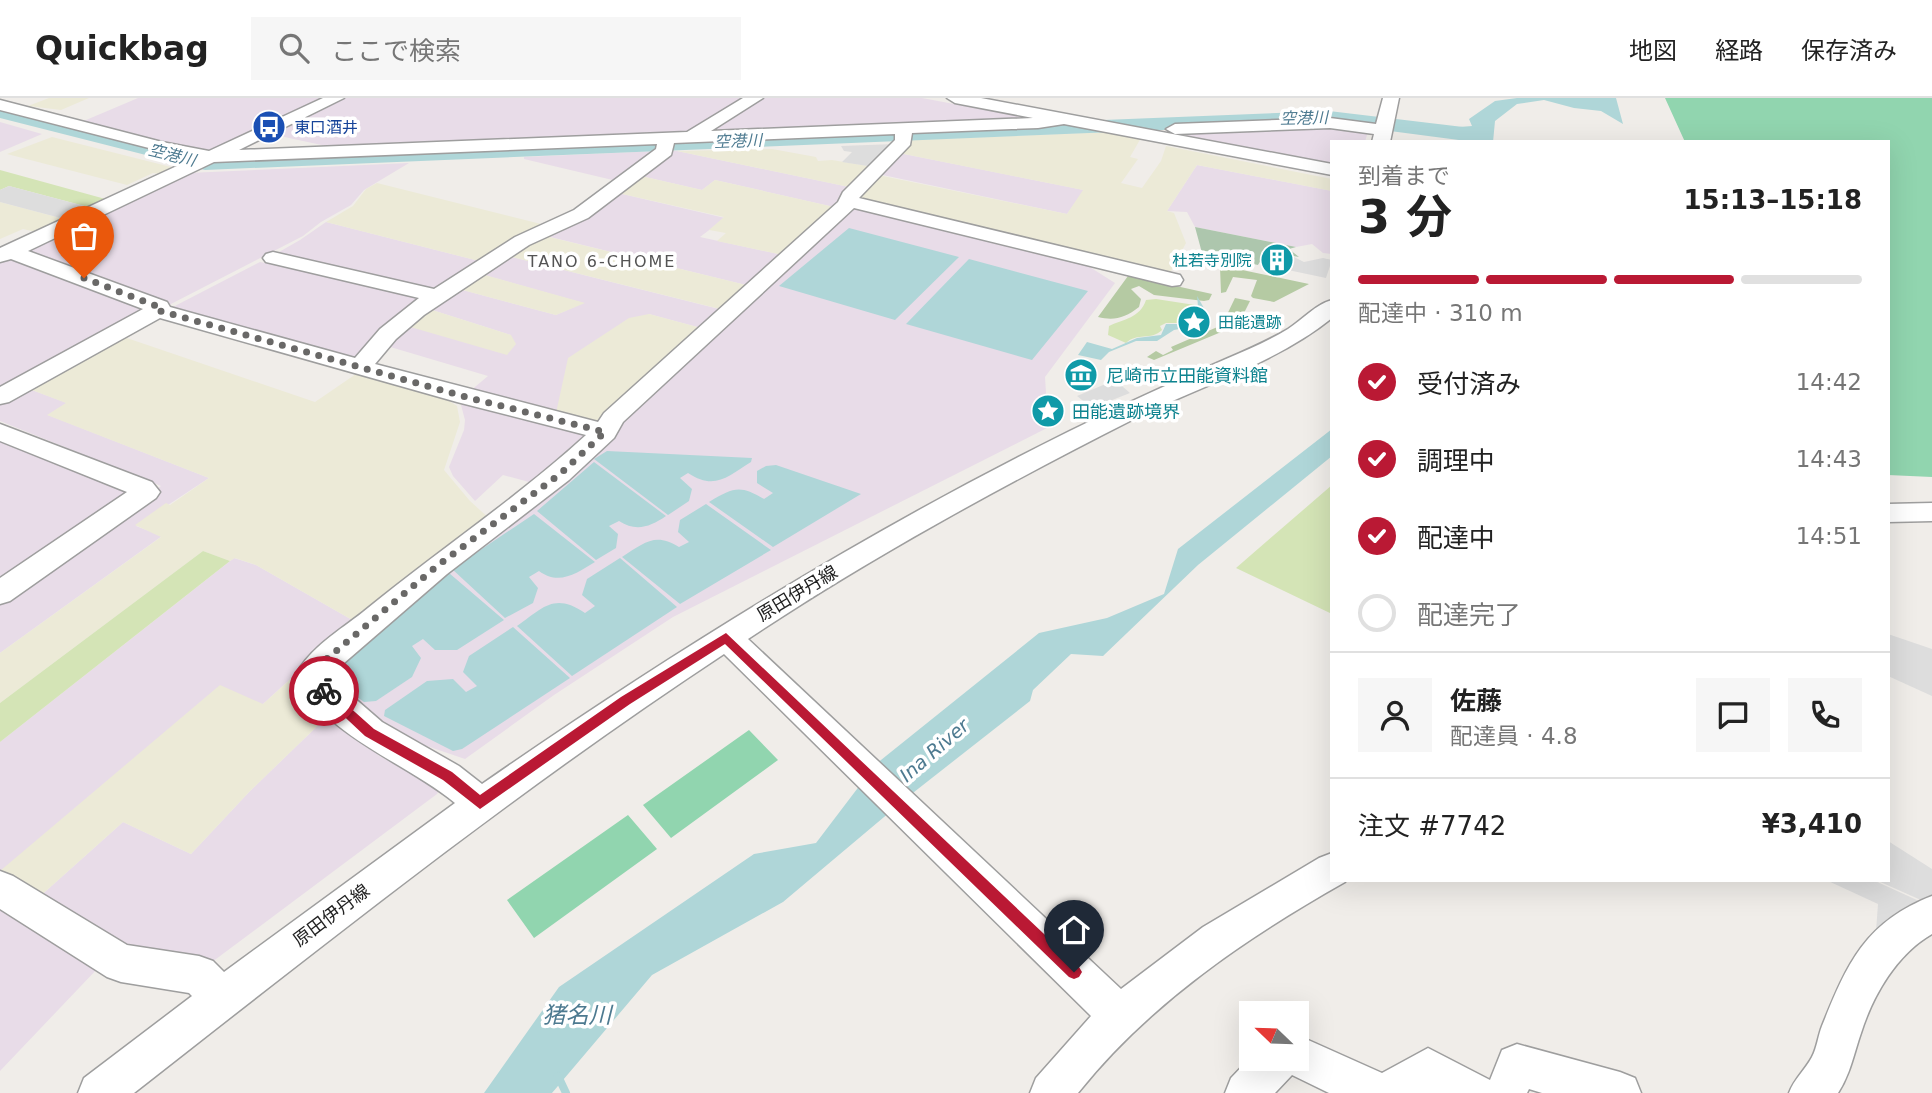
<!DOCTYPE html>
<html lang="ja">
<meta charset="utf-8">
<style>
:root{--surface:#fff;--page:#f6f6f6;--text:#222;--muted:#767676;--line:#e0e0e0;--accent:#ba1934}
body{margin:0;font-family:"DejaVu Sans","Noto Sans JP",sans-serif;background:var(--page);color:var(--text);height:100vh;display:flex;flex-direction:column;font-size:26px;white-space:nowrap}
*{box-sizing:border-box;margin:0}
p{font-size:23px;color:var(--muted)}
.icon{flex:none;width:38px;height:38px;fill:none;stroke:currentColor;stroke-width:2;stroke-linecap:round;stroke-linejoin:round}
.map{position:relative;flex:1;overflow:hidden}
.sheet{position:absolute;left:1330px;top:42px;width:560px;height:742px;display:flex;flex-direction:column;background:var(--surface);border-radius:0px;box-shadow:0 7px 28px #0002}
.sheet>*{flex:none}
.needle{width:46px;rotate:293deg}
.tools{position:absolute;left:1239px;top:903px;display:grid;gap:14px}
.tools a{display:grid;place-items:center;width:70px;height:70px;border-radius:0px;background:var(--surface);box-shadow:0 7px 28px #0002;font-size:35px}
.pin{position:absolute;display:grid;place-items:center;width:60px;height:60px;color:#fff;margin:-72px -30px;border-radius:50% 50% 50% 0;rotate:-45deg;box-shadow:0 0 7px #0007}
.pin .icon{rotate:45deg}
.courier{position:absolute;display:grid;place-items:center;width:70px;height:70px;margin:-35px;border:5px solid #ba1934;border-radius:50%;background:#fff;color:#222;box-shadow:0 2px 9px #0007}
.summary em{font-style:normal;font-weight:700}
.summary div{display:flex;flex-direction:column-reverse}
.summary{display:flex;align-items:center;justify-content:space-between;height:119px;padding:0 28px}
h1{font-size:46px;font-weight:700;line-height:52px}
.bar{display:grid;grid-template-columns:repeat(4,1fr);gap:10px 7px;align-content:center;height:84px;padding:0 28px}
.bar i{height:9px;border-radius:5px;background:var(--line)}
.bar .selected{background:var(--accent)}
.bar p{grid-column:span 4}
.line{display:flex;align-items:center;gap:18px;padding:0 28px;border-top:2px solid var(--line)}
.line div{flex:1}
.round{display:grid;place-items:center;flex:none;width:74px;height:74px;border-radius:0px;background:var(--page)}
ol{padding:0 28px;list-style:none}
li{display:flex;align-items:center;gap:21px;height:77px}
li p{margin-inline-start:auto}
li .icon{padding:7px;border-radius:50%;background:var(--accent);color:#fff;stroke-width:4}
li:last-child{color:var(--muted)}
li i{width:38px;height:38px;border:4px solid var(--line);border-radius:50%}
header{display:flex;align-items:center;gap:42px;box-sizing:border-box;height:98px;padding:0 35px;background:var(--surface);border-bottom:2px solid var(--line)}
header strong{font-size:33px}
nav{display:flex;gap:38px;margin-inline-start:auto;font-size:24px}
.search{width:490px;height:63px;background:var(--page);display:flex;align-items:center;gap:18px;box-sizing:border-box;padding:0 24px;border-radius:0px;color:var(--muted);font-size:26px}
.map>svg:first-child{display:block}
</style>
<header>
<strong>Quickbag</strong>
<div class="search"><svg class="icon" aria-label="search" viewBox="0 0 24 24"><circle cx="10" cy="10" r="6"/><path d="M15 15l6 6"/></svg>ここで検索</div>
<nav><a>地図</a><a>経路</a><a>保存済み</a></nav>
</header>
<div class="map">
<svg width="1932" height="995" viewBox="0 0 1932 995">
<rect width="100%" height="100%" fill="#f0ede9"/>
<path fill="#e8dce8" d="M138,0H329L213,54L204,55L79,25Z
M341,0H746L701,28L679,37L340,51L266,35Z
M764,0H922L1039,22L711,34Z
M0,24L42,36L0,54Z
M1305,28L1368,33L1365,44H1332V65L1168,34Z
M658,53L621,84L524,61V59Z
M672,53H677L854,90L834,109L715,82L702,92L641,78Z
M899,55L1084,92L1067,116L878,76Z
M409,65L364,92L351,107L321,124L303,138L169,207L22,153L188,75Z
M1197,67L1332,93V156L1323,155L1312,146L1296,149L1195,129L1187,114L1167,113Z
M618,95L725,120L700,139L783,157L750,188L542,137Z
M860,109L1085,166L1115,185L1045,279L1046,295L1034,316L1049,329L673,519L554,597L465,661L421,646L381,626L327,583L331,565L629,318L851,110Z
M326,124L483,164L438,195L272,158L300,142Z
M9,158L153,209L0,293V162Z
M508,158L723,212L701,230L649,216L556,315L469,294L488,278L387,248L407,228L511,237L429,211L459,191L556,217L583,205L481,176Z
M260,164L425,199L357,260L171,210Z
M24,289L67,305L48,317L209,380L136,428L162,438L0,555V500L161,388L0,323V303Z
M466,303L593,336L540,387L503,377L475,403L453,378L449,369L464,332L465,322L461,307Z
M0,341L129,393L0,486Z
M234,460L256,467L354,523L263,606L0,773V644Z
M335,611L378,657L440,690L437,696L212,864H152L37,801L123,724L191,756L250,693Z
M0,803L99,869L0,973Z"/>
<path fill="#ecead7" d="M49,0H89L61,12L28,8Z
M1107,34L1141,40L1130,59L1138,61L1121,85L1142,90L1161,63L1166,48L1332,81V93L1197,67L1167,113L1174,115L1186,145L1170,175L855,98L878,77L1067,116L1083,92L899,55L911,42Z
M52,39L175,70L162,76L153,75L127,87L7,56Z
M772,51L816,59L818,63L832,62L874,69L854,90L677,53Z
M641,78L702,92L715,82L834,109L783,157L717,143L726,135L709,132L724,119L618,95Z
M377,85L545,127L483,164L326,124L353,108L366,91Z
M0,104L68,122L40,135L23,131L0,141Z
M541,137L746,187L720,211L508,158Z
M481,176L585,205L556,217L459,191Z
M429,211L511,237L516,246L507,257L407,228Z
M649,216L701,230L596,326L556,315L568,260L629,220Z
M118,237L315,304L356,276L440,297L457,308L460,324L444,372L470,403L491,422L354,523L256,467L235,460L230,463L203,453L0,605V555L161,439L135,427L166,405L170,407L209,380L47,317L66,305L24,289Z
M296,576L335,611L250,693L191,756L123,724L37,801L0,773L220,587L263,606Z"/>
<path fill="#d4e4b6" d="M0,72L109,102L92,110L9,88L0,92Z
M1156,201L1195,207L1196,211L1187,225H1166L1160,228L1162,232C1151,243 1137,234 1126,245L1108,237L1109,228C1124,221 1140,220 1146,202Z
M1332,387V516L1236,470Z
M203,453L230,463L0,644V605Z"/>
<path fill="#b5caa3" d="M1223,168L1309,186L1274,204L1253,200L1251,198L1257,182L1233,179L1226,194L1221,195L1220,169Z
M1128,178H1131L1212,196L1209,202L1204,203L1154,197L1139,188L1131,191L1141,201L1139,209C1125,220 1114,223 1098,219Z
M1235,200L1250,203L1238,227L1154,262L1147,259L1156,253L1163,257L1173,252L1171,249L1222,227Z"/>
<path fill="#adc6ad" d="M1195,129L1296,149L1289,151L1299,159L1266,153L1258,167L1202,155Z"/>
<path fill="#91d5af" d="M1665,0H1932V379L1888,377V44H1685Z
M749,632L778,662L671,740L643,707Z
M628,717L657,751L534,840L507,802Z"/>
<path fill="#ddd" d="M895,46L874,69L842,64L852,54L844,53L841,48Z
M9,88L92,110L68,122L0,104V92Z
M1294,159L1304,164L1323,160L1332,162L1326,180L1288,172Z
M1115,282L1130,295L1092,310L1077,298Z
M1888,536L1932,551V598L1888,578Z
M1888,743L1932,771V807L1876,782H1888Z
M1826,782H1873L1930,808L1876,833L1878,806Z"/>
<path fill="#afd6d8" d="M1517,0H1616L1623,26L1601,13L1574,10L1544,2L1517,6L1495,23L1493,44H1474L1459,29L1472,28L1469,21L1495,3Z
M849,130L959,159L895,222L779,188Z
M969,161L1088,193L1032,262L906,226Z
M1197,198L1208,217L1197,228L1174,232L1157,243H1136L1109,254L1101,262L1078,257L1087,244L1112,251L1137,240L1161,237L1166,226C1192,226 1201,229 1197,198Z
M1332,331V358L1198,467L1103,558L1071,556L1033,592L1030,603L909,698L783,804L652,877L552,995H484L559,889L754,756L816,745L876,666L1039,535L1107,520L1164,496L1178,451Z
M607,353L752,360L751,364C728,378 715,393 688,375L680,380L692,391L689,403L668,417L594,361Z
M594,364L666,418C650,429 636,434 619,423L609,428L618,436L616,450L596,462L537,413Z
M776,367L861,396L773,449L709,404C734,389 740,387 764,401L773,395L757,385V373L766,368Z
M706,406L771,452L680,506L622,459C644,445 655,434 679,449L689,444L678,434L680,422Z
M534,416L595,464C577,475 559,488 539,473L529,479L538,490L533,505L505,520L452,471Z
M620,460L677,509L572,578L517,528C543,510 554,494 585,515L595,508L582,497L587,481Z
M449,475L504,522L457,552H435L423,541L412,548L421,560L412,579L376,603L364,604L334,582L340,567Z
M513,529L570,580L462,651L453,653L384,618L385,612L427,583L453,581L466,594L477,588L463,574L469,558Z"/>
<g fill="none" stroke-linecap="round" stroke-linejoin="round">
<path stroke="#afd6d8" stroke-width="8" d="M558,978L566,995"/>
<path fill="#afd6d8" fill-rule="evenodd" d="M0,8L205,58L1329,13L1480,31L1488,33L1491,38L1488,43L1474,44L1329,25L205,72L0,20Z"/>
<defs>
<path id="minor" d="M323,0H344L239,52L687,34L743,0H763L711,33L1033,20L955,5L947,0H981L1332,66V77L1064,26L1038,30L912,35L910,47L859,100L1180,177L1183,182L1180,187L1172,188L854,110L623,324L614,340L569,382L447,476L329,578L382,624L459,668L482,686C717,523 963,374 1226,261C1247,252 1268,243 1288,231C1302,222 1316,206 1332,202V220C1275,266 1199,288 1134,321C1002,388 871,459 748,541L1121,891L1203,829L1319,760L1332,755V782L1345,784C1246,840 1150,905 1078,995H1030L1036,980L1091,918L724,556C519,691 327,844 134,995H78L84,980L192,898L189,895L121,884L107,879L0,811V773L13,778L127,847L199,858L213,863L224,874L455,705C406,664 323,638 296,576C310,550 340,532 363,514C436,454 516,401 586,337L457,304L160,220L9,304L0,306V289L143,211L11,161L0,164V150L192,61L0,12V2L162,44L209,53ZM895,36V42L843,94L838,104L604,315L598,324L375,266L396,241L424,217L529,147L588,120L671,57L674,45ZM657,46L656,51L574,112L515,139L434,191L273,154L266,156L263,160L266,164L419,200L380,231L355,260L170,209L167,204L28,153L214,64Z
M1383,0H1399L1390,44H1372L1374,36L1330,30L1175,36L1166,31L1175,26L1330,20L1376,26Z
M0,326L152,384L160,394L156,400L10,503L0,506V480L127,394L0,343Z
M1932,405V423L1888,424V406Z
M1932,798V836C1897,856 1873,897 1861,935C1854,955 1850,977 1838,995H1789C1794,981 1805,972 1812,959C1817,950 1818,938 1822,928C1847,866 1865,824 1932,798Z
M1297,937L1382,975L1428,950L1490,982L1502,952L1517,946L1620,974L1635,980L1641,995H1542L1529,991L1527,995H1329L1292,977L1275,995H1225L1231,980L1251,959V961H1297Z"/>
</defs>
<use href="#minor" stroke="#9e9e9e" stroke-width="3"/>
<use href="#minor" fill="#fff" fill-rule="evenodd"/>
</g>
<path fill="#ba1934" d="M726,535L1079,869L1082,874L1079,879L1074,881L1069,879L725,546L630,606L480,711L443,682L365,638L317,593L324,588L328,590L374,631L452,674L480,697L621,599Z"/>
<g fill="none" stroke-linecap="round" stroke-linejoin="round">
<path stroke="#696867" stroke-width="7" stroke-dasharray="0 12.6" d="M84,180L159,209L157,212L466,299L605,334L560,376L437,468L323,564L312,576L317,587L324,593"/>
</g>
<defs>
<symbol id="bus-disc" viewBox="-11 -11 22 22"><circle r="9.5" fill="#1a4fb4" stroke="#fff"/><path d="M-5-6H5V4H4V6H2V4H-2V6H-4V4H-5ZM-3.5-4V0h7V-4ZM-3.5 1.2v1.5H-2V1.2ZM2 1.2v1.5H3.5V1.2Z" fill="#fff"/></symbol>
<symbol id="building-disc" viewBox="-11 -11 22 22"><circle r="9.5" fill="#0f9aa8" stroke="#fff"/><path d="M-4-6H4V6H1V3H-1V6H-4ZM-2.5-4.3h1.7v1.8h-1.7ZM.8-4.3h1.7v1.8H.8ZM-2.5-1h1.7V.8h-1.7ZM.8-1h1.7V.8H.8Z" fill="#fff"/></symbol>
<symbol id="sight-disc" viewBox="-11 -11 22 22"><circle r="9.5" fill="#0f9aa8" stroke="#fff"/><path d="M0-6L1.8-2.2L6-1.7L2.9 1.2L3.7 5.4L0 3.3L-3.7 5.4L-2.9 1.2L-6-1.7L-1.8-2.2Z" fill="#fff"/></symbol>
<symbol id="museum-disc" viewBox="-11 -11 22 22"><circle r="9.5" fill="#0f9aa8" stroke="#fff"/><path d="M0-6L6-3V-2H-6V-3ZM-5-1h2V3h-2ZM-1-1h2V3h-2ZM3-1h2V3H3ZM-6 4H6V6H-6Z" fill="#fff"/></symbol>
</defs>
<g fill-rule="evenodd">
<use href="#bus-disc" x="250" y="10" width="38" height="38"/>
<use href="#building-disc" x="1258" y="143" width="38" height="38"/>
<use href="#sight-disc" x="1175" y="205" width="38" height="38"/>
<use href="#museum-disc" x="1062" y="258" width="38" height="38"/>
<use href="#sight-disc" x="1029" y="294" width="38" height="38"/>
</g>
<g text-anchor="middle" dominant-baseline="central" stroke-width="7" stroke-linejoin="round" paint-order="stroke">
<g font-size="16" font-style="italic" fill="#4d7a90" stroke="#fff">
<text transform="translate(1304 20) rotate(-1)">空港川</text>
<text transform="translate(738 43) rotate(-2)">空港川</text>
<text transform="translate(172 57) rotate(14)">空港川</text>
</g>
<g font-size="16" fill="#164399" stroke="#fff" text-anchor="start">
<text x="294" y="29">東口酒井</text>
</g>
<g font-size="16" fill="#0d838f" stroke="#fff" text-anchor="end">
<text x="1252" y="162">杜若寺別院</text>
<text x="1218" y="224" text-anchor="start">田能遺跡</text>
</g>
<g font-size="16" letter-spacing="2" fill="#545454" stroke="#fff">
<text x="602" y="163">TANO 6-CHOME</text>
</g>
<g font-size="18" fill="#0d838f" stroke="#fff" text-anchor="start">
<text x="1106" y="277">尼崎市立田能資料館</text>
<text x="1072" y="313">田能遺跡境界</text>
</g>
<g font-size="18" fill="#212121" stroke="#fff">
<text transform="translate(797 495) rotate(-31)">原田伊丹線</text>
<text transform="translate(331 817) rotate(-37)">原田伊丹線</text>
</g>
<g font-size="19" font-style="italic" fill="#4d7a90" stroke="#fff">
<text transform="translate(934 652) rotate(-41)">Ina River</text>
</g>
<g font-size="23" font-style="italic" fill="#4d7a90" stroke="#fff">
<text x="577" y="917">猪名川</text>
</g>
</g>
</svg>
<div class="tools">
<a><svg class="needle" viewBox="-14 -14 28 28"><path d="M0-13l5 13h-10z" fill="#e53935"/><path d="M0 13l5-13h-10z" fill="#767676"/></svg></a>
</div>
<div class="pin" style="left:84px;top:180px;background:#ea580c"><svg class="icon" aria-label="bag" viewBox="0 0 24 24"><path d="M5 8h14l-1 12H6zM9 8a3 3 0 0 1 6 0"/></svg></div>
<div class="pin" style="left:1074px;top:874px;background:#1f2937"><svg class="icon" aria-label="home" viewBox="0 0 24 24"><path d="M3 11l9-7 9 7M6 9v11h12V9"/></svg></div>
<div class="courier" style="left:324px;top:593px"><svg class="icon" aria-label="bike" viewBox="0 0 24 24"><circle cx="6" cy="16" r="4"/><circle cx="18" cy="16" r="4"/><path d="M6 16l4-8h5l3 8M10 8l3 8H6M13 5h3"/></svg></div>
<section class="sheet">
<div class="summary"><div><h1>3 分</h1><p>到着まで</p></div><em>15:13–15:18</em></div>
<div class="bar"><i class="selected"></i><i class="selected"></i><i class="selected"></i><i></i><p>配達中 · 310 m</p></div>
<ol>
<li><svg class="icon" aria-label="check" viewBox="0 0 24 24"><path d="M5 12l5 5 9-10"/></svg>受付済み<p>14:42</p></li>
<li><svg class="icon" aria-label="check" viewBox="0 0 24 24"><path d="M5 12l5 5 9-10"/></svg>調理中<p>14:43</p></li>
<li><svg class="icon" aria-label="check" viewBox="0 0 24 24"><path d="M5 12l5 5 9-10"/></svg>配達中<p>14:51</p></li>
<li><i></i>配達完了</li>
</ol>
<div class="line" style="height:126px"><a class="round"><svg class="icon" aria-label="person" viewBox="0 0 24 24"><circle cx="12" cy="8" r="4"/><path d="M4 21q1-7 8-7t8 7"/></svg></a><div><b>佐藤</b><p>配達員 · 4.8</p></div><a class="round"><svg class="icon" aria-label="chat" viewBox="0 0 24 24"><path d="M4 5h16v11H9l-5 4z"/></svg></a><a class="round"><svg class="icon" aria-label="phone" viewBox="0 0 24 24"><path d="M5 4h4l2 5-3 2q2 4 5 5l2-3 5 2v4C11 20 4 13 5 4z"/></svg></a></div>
<div class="line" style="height:91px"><div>注文 #7742</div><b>¥3,410</b></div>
</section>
</div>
